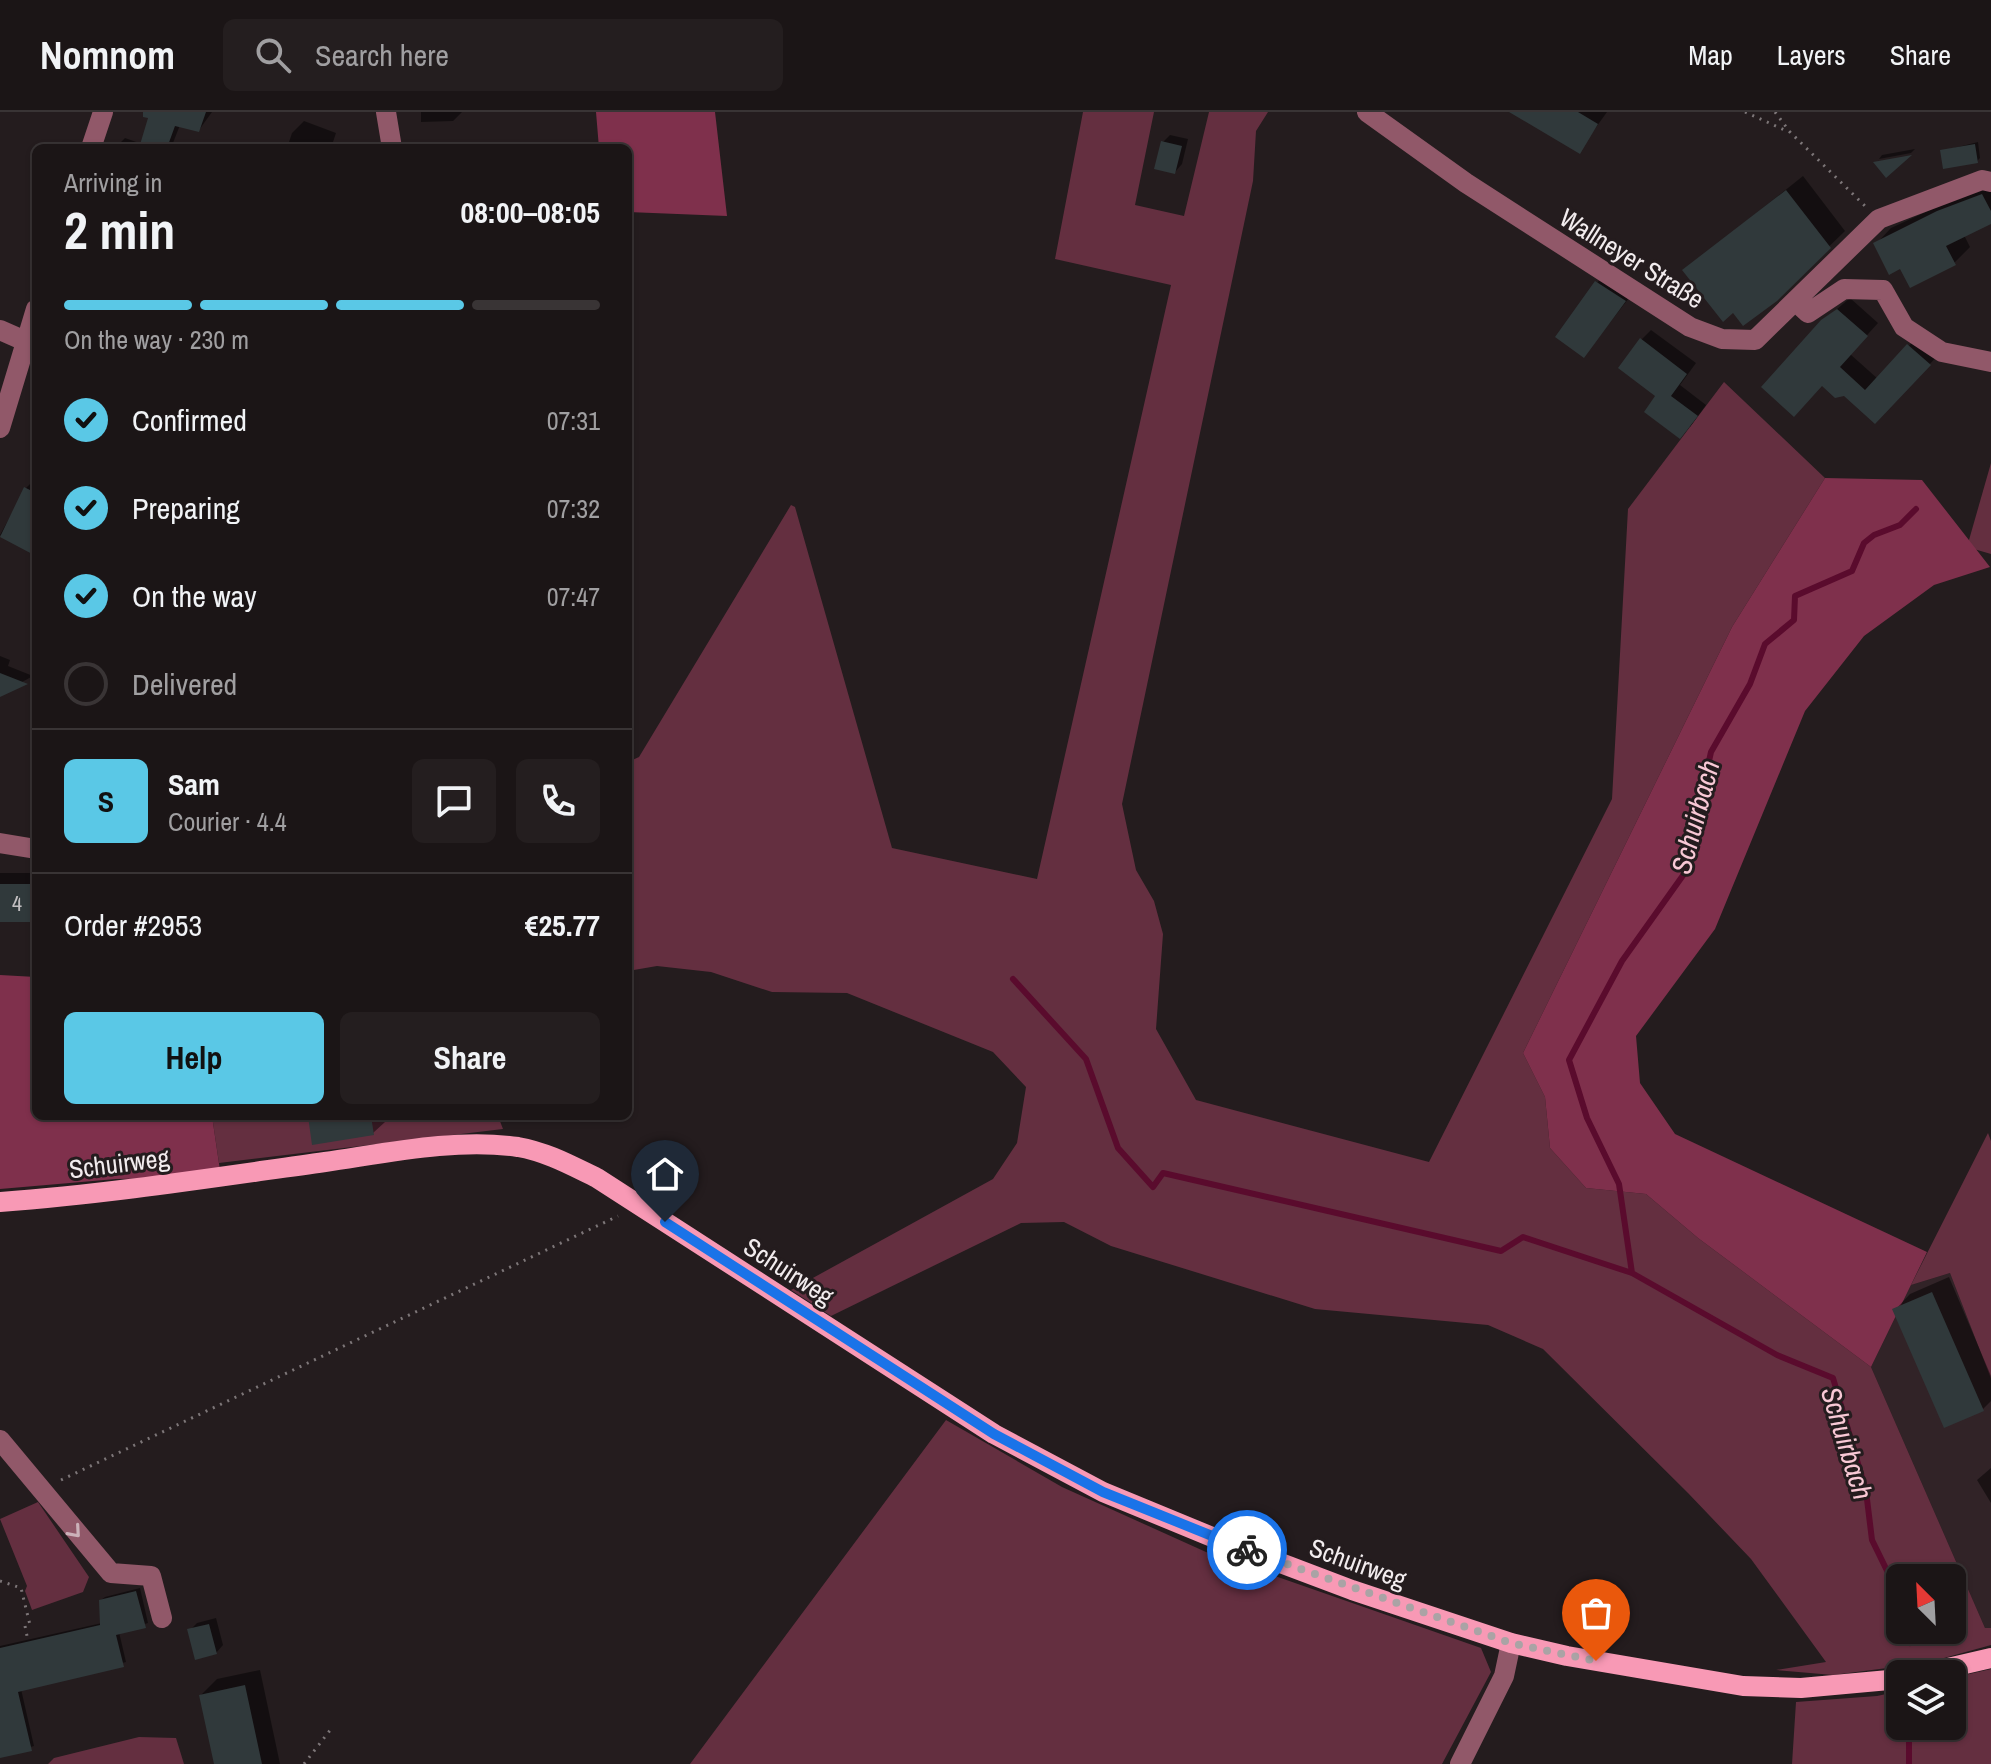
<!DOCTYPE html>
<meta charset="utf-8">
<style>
:root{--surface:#1b1516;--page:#241e1f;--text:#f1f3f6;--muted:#a09fa1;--line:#393435;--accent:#5ac8e6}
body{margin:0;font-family:"Archivo Narrow",sans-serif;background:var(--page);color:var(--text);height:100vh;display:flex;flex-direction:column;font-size:30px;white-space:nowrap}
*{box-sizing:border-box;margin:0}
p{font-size:26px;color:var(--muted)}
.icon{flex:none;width:44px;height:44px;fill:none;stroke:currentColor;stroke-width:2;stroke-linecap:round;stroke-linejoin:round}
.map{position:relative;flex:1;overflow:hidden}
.side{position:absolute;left:32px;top:32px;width:600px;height:976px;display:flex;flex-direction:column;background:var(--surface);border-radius:12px;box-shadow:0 2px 6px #0004,0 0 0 2px var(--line)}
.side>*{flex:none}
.needle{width:52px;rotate:336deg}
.tools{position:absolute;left:1886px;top:1452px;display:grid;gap:16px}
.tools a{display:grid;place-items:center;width:80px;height:80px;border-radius:12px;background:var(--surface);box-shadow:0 2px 6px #0004,0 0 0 2px var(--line);font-size:40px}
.pin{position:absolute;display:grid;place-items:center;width:68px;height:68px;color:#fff;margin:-82px -34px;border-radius:50% 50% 50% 0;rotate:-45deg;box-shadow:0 0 8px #0007}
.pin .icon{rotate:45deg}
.courier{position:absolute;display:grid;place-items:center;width:80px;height:80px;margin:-40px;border:6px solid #1a73e8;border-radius:50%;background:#fff;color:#222;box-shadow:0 2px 10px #0007}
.headline em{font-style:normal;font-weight:700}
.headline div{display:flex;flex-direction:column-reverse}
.headline{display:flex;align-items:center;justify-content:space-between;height:136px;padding:0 32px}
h1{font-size:52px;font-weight:700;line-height:60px}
.bar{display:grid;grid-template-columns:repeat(4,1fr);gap:12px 8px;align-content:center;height:96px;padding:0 32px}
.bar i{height:10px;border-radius:6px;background:var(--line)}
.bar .selected{background:var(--accent)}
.bar p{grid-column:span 4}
.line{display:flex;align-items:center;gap:20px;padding:0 32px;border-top:2px solid var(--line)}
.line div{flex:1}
.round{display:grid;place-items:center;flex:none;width:84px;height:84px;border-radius:12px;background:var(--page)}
ol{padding:0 32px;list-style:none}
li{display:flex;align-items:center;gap:24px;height:88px}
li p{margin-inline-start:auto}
li .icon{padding:8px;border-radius:50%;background:var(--accent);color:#111;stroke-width:4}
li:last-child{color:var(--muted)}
li i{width:44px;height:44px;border:4px solid var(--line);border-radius:50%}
.button{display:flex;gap:16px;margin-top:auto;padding:16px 32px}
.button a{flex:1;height:92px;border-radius:12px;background:var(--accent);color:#111;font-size:32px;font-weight:700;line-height:92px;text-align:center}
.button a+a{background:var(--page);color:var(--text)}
header{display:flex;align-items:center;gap:48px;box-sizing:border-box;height:112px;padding:0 40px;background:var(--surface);border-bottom:2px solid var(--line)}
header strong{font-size:38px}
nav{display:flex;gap:44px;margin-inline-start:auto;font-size:28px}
.search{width:560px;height:72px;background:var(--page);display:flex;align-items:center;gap:20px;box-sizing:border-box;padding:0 28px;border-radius:12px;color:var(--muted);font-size:30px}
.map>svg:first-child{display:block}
</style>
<header>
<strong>Nomnom</strong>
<div class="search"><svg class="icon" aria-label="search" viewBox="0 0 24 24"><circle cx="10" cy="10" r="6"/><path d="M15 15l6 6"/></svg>Search here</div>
<nav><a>Map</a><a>Layers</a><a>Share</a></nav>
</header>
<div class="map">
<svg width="1991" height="1652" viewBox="0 0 1991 1652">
<rect width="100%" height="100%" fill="#241c1e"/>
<path fill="#312327" d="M1950,1161L1991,1267V1516H1985L1871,1255L1911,1173Z"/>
<path fill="#642f40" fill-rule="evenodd" d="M1083,0H1154L1135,93L1184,104L1209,0H1268L1256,19L1253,69L1122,692L1136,758L1154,789L1163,822L1156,917L1196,988L1429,1050L1612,687L1628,397L1724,270L1825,366L1732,515L1523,941L1545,985L1550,1036L1586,1076L1646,1082L1698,1126L1871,1255L1985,1516H1991V1533L1926,1551L1833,1563L1776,1558L1826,1550L1751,1447L1688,1381L1543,1237L1488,1213L1315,1197L1111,1134L1064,1110L1021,1111L831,1204L791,1178L993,1067L1017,1031L1026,975L993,940L847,881L772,880L711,860L657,854L628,859V650L639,645L791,393L795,395L892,736L1037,767L1171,173L1055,147ZM1900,1466H1952V1518H1900Z
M1991,351V442L1967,435Z
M212,1004H498L503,1017L219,1051Z
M1988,1021L1991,1029V1267L1950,1161L1911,1173Z
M946,1308L1062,1375L1206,1440L1481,1536L1491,1560L1442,1652H690Z
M38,1390L89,1465L83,1480L32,1498L25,1479L27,1474L0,1407Z
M1991,1557V1652H1792L1796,1590L1877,1584L1900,1579V1614H1952V1566Z
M139,1625L176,1626L184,1652H48L54,1646Z"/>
<path fill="#7f304c" d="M596,0H715L727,104L628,100V36H599Z
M1825,366L1922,368L1990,455L1934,473L1864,524L1805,599L1715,817L1636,924L1640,971L1675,1022L1927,1140L1871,1255L1698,1126L1646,1082L1586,1076L1550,1036L1545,985L1523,941L1732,515Z
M0,863L36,865V1004H212L221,1065L116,1067L0,1077Z"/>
<path fill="#0007" d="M153,0H212L199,18L180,13L171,36H115L125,26L142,32Z
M421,0H462L453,9L421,10Z
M1512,0H1607L1579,39Z
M304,9L336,21L331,36H287L292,21Z
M1170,23L1188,27L1182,52L1175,60L1163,30Z
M1978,30L1980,46L1977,49L1942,39Z
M1915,37L1911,41L1879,47L1882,43Z
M1803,64L1845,119L1775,187L1734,198L1685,158Z
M1991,70V109L1964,123L1970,135L1954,151L1901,155L1876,132L1891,116Z
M1608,159L1636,177L1584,244L1597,171Z
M1850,186L1878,211L1850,242L1878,267L1920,222L1941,240L1887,298L1845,282L1823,209Z
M1651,218L1696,251L1680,273L1706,293L1690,315L1658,284L1641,228Z
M36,290V306L31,305Z
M36,366V442L0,423L26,376Z
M0,544L10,548L8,554L33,564L0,582Z
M0,761H36L34,808H0Z
M310,1004H384L385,1010L373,1021Z
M1949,1165L1991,1264V1289L1983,1297L1895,1198L1910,1182Z
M1991,1356V1391L1977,1368Z
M140,1476L148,1511L119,1520L126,1550L21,1577L34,1634L0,1644V1534L102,1511L101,1488L105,1485Z
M216,1506L223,1533L216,1541L190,1518L197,1511Z
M260,1558L280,1652H216L201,1583L217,1567Z"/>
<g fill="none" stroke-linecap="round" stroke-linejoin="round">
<path stroke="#5a0b2d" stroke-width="6" d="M1013,867L1086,947L1118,1036L1153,1075L1163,1061L1501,1139L1523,1125L1632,1161L1777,1243L1833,1266L1866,1379L1872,1428L1895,1475L1900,1516
M1632,1161L1619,1072L1587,1006L1569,948L1622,849L1684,762L1711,640L1750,572L1765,532L1794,508L1795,484L1852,459L1864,431L1874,423L1900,413L1916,397
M1901,1518L1910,1531
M1909,1652V1614"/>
</g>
<path fill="#30393b" d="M143,0H206L199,20L175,14L167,36H139L148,6L143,5Z
M1509,0H1578L1598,12L1580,42Z
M1161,29L1182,34L1175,62L1154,57Z
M1975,32L1978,51L1943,57L1940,38Z
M1912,43L1886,66L1873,50Z
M1786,78L1831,136L1777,189L1743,214L1733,201L1723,210L1682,158Z
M1982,82L1991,99V112L1946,134L1956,153L1910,176L1900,157L1889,163L1873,131L1937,99Z
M1595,169L1626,189L1584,246L1555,225Z
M1837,197L1868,224L1840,255L1865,278L1907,232L1931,253L1875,312L1844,284L1835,286L1822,274L1794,305L1761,275L1821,208Z
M1640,226L1687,262L1671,284L1698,304L1680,327L1644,300L1655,284L1618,256Z
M24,375L36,381V444L0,425Z
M0,561L28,572L0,585Z
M0,772H35V810H0Z
M308,1004H371L374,1023L312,1033Z
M1932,1180L1984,1299L1944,1316L1892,1197Z
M136,1479L146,1516L116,1523L124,1555L18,1580L32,1639L0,1646V1536L100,1513L99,1488Z
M209,1512L217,1542L195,1548L187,1517Z
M245,1573L262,1652H214L199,1583Z"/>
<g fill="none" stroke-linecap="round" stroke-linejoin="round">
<path stroke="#7d7678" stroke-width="3" stroke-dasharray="2 6" stroke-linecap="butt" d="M1745,0L1789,20
M1775,0L1790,20L1866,95
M61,1368L618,1104
M0,1469L21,1476L30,1513
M25,1514L28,1529
M304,1652L331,1617"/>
<path stroke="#915869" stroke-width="20" d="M386,0L392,36
M1367,0L1466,71L1690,215L1722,227L1755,228L1879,107L1982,68L1991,70
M91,36L103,0
M1795,189L1808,201L1844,177L1883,178L1904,215L1942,240L1991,250
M0,218L25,229
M0,316L36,197
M0,731L36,737
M0,1328L111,1461L151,1464L162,1506
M1460,1652L1504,1564L1511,1531"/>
<path stroke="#f899b5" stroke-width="20" d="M0,1090C109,1082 217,1065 325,1050C387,1041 456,1026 518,1035C547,1040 572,1054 597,1066L994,1322L1103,1380L1217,1427L1352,1478L1511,1531L1567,1544L1743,1574L1801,1576L1900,1567
M1922,1562L1991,1546"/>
</g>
<defs><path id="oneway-chevron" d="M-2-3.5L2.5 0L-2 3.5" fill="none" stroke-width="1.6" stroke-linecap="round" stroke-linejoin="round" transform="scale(2)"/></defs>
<use stroke="#cbb1b9" href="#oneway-chevron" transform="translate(75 1420) rotate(49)"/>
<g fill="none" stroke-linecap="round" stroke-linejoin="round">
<path stroke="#aaa3a5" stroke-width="8" stroke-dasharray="0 14.4" d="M1247,1438L1511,1531L1596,1549"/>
<path stroke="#1a73e8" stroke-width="10" d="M665,1110L994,1322L1103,1380L1247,1438"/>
</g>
<g text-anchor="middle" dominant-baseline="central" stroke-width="6" stroke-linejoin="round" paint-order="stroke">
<g font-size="22" fill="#c2bfc1">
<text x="17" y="791">4</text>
</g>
<g font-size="26" fill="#f2ecee" stroke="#241c1e">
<text transform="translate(1632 146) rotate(32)">Wallneyer Straße</text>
<text transform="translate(119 1051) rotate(-7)">Schuirweg</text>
<text transform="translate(789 1159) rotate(33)">Schuirweg</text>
<text transform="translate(1358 1451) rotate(20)">Schuirweg</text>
</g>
<g font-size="28" font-style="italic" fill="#f8c8d5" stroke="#241c1e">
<text transform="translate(1695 705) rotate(-75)">Schuirbach</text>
<text transform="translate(1847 1331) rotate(73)">Schuirbach</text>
</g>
</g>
</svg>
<div class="tools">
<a><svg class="needle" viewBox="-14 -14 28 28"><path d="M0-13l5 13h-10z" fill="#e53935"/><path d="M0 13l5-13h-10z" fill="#a09fa1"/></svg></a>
<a><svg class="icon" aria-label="layers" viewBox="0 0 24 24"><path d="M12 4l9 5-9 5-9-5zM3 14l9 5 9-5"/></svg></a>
</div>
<div class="pin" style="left:1596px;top:1549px;background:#ea580c"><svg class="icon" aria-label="bag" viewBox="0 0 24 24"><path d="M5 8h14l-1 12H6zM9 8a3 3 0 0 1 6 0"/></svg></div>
<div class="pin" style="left:665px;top:1110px;background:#1f2937"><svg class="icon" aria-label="home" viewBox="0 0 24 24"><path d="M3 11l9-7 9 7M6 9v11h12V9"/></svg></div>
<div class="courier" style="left:1247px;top:1438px"><svg class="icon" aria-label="bike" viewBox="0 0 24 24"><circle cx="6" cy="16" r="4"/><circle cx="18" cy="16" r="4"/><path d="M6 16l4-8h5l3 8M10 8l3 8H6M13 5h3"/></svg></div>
<section class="side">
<div class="headline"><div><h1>2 min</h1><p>Arriving in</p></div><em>08:00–08:05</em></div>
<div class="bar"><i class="selected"></i><i class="selected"></i><i class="selected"></i><i></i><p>On the way · 230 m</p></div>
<ol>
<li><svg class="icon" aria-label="check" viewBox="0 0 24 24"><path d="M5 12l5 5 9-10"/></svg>Confirmed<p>07:31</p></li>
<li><svg class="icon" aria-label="check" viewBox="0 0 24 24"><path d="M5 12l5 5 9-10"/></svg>Preparing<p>07:32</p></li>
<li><svg class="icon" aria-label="check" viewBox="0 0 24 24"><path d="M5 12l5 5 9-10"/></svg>On the way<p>07:47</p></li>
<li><i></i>Delivered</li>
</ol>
<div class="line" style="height:144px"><b class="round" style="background:var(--accent);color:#111">S</b><div><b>Sam</b><p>Courier · 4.4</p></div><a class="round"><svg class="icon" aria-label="chat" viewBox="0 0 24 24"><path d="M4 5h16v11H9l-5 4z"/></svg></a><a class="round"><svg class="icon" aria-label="phone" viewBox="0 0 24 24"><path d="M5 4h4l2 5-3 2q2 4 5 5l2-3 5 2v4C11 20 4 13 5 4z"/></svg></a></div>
<div class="line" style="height:104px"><div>Order #2953</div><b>€25.77</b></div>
<div class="button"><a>Help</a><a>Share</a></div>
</section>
</div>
